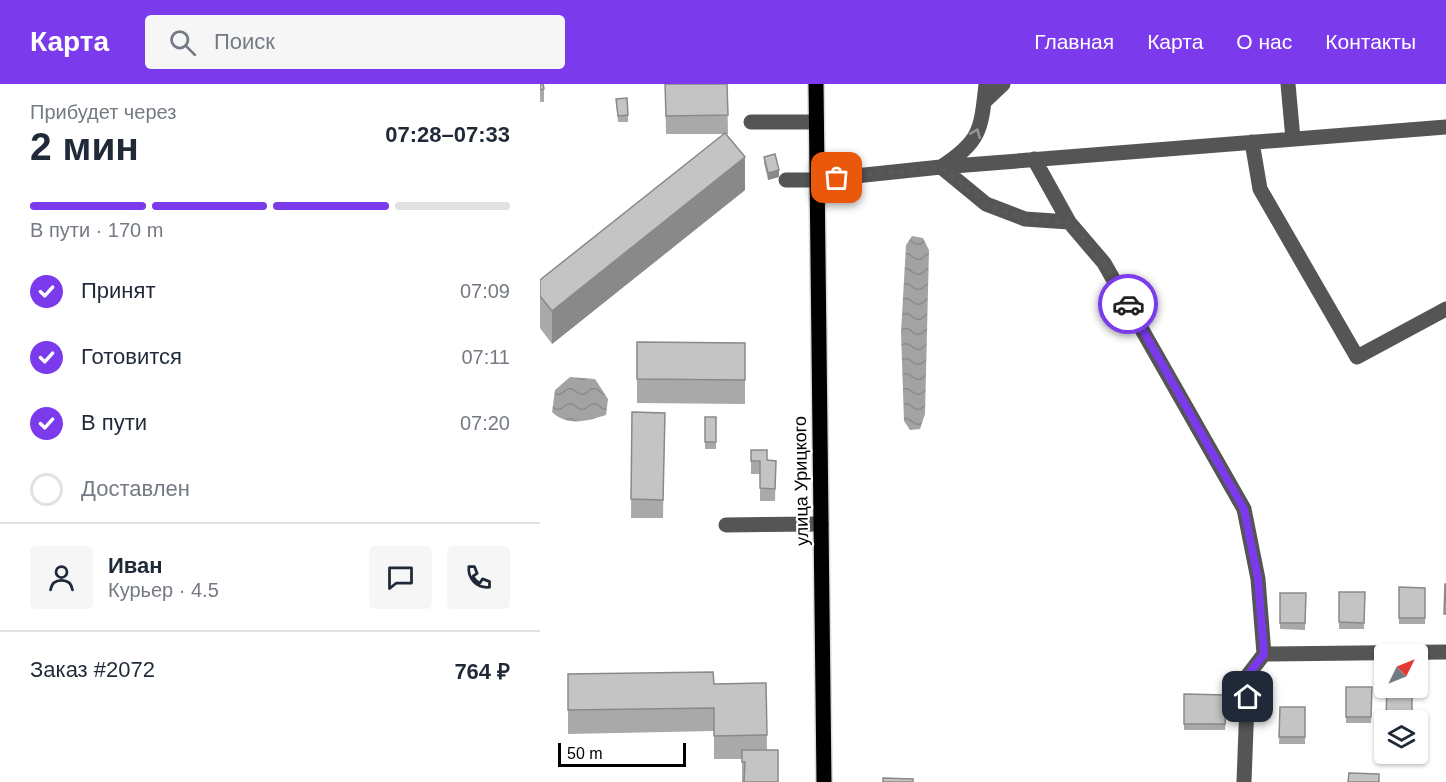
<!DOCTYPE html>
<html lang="ru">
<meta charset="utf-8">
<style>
:root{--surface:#fff;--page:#f6f6f7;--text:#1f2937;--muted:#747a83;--line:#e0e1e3;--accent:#7c3aed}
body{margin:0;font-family:Helvetica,sans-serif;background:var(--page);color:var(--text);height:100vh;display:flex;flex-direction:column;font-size:22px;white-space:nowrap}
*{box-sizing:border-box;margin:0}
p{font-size:20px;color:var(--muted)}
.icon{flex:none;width:33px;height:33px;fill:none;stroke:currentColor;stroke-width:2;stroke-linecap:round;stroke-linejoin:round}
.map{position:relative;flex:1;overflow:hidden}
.sheet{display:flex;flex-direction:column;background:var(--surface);width:540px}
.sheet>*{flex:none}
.needle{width:39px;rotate:47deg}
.tools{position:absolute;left:834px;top:560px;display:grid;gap:12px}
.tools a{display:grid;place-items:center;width:54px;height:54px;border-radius:6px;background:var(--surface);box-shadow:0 2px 4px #0004;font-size:30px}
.scale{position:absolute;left:18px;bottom:15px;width:128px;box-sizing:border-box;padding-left:6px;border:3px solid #000;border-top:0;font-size:16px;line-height:21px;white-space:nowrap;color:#000;-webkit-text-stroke:4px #fff;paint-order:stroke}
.pin{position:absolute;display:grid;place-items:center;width:51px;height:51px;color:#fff;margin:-26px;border-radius:12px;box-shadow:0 3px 9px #0006}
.courier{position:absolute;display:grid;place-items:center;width:60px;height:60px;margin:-30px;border:4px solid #7c3aed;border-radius:50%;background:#fff;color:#222;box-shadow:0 2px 8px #0007}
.summary em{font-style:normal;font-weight:800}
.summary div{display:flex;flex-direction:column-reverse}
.summary{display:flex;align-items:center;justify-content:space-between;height:102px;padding:0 30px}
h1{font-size:39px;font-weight:800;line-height:45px}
.bar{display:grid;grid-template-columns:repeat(4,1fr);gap:9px 6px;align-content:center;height:72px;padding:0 30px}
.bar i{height:8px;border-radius:4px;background:var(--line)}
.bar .current{background:var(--accent)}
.bar p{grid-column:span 4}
.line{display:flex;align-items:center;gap:15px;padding:0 30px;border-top:2px solid var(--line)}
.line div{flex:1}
.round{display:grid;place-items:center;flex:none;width:63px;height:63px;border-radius:6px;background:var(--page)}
ol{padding:0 30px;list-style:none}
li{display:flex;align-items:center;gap:18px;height:66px}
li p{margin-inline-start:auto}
li .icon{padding:6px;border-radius:50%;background:var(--accent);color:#fff;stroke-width:4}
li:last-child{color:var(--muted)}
li i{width:33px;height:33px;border:3px solid var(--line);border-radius:50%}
header{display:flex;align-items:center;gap:36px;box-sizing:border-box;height:84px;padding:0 30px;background:var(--accent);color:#fff}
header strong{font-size:28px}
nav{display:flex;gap:33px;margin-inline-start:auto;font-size:21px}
.search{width:420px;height:54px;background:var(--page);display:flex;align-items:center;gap:15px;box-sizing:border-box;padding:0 21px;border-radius:6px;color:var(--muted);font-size:22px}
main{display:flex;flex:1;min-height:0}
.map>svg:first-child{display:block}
</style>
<header>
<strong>Карта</strong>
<div class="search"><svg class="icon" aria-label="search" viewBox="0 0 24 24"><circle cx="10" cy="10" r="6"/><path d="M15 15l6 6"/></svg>Поиск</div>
<nav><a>Главная</a><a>Карта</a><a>О нас</a><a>Контакты</a></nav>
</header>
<main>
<section class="sheet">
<div class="summary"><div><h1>2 мин</h1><p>Прибудет через</p></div><em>07:28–07:33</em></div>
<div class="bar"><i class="current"></i><i class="current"></i><i class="current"></i><i></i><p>В пути · 170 m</p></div>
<ol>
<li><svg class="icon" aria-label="check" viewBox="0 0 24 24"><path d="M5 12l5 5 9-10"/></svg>Принят<p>07:09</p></li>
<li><svg class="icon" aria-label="check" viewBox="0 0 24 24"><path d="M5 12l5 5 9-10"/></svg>Готовится<p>07:11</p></li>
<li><svg class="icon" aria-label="check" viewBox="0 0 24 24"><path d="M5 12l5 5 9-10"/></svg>В пути<p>07:20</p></li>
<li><i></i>Доставлен</li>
</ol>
<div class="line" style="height:108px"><a class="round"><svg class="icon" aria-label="person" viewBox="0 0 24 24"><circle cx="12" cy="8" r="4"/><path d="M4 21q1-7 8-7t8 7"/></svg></a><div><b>Иван</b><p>Курьер · 4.5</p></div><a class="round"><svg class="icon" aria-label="chat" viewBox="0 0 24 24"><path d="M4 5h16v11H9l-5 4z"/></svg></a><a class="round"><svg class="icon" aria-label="phone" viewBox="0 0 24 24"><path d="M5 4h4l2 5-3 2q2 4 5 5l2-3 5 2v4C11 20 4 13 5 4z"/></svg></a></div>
<div class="line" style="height:78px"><div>Заказ #2072</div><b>764 ₽</b></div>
</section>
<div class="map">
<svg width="906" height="698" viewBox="0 0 906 698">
<defs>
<pattern id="water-waves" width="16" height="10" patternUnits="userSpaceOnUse" patternTransform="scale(1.5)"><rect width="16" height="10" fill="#a3a3a3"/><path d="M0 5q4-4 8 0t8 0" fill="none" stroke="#8b8b8b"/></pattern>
</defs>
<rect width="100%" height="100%" fill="#fff"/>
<path fill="url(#water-waves)" d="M372,152L383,154L389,166L385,330L380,345L370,346L364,337L361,249L366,161Z
M30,293L55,295L68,315L66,331C47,337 28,343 12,328L15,306Z"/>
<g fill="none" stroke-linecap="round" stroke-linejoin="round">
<defs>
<path id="major" d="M276,0L284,698"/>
</defs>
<use href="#major" stroke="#dbdbdb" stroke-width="18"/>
<path stroke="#555" stroke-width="15" d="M446,0C441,46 441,57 401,83L446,120L485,135L529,138
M748,0L753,55
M444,18L463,0
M211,38H276
M712,58L720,105L817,273L906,225
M494,75L529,138L564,179L704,425L718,495L724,570
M246,96H277L401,83L906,43
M186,441L281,440
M724,570L906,568
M704,698L708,591L724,570"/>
<use href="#major" stroke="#000" stroke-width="15"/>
</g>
<path fill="#a9a9a9" d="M0,0L4,5V18H0Z
M125,0H187L188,50H186L205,106L12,260L0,244V196L184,50H126Z
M76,15L88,31V38H78Z
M224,73L239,93L228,96L224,79Z
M97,258L205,259V320L97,319Z
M92,328L125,329L123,434H91Z
M165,333H176V365H165Z
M211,366L227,376L236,377L235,417H220V390H211Z
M859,503L885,504V540H859Z
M799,508H825L824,545H799Z
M740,509H766L765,546L740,545Z
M28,590L174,600L226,599L227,666L238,698H202V675H174V647L28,650Z
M806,603H832L831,639H806Z
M847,603H872V636H846Z
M644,610L687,618L685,646H644Z
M740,623H765V660H739Z"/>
<path fill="#898989" d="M205,73V106L12,260V227Z
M239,86V93L228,96V89Z"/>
<path fill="#c4c4c4" stroke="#898989" stroke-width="1.5" d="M0,0H3L4,5L0,6Z
M125,0H187L188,31L126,32Z
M87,14L88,31L78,32L76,15Z
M185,49L205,73L12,227L0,212V196Z
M235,70L239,86L228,89L224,73Z
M97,258L205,259V296L97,295Z
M92,328L125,329L123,416L91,415Z
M165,333H176V358H165Z
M211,366H227V376L236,377L235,405L220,404V377H211Z
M905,500H906V530H904Z
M859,503L885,504V534H859Z
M799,508H825L824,539L799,538Z
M740,509H766L765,539H740Z
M173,588L174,600L226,599L227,651L174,652V624L28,626V590Z
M806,603H832L831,633H806Z
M847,603H872V633H846Z
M644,610L687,611L685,640H644Z
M740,623H765V653H739Z
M202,666H238V698H204L205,678H202Z
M809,689L839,690V698H808Z
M343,694L373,695V698H343Z"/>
<defs><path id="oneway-chevron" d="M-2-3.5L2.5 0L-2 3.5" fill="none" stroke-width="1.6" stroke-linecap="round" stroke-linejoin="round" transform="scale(1.5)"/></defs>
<use stroke="#999" href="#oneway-chevron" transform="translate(436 49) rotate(-67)"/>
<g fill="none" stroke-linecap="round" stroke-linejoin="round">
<path stroke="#595959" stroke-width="6" stroke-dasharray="0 10.8" d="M297,94L401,83L446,120L485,135L529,138L564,179L588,220"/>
<path stroke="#7c3aed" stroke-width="8" d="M588,220L704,425L718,495L724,570L708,591V613"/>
</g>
<g text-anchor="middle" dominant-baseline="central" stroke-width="4.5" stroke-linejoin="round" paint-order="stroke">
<g font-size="18" fill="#000" stroke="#fff">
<text transform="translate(261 397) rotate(-91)">улица Урицкого</text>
</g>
</g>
</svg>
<div class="tools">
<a><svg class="needle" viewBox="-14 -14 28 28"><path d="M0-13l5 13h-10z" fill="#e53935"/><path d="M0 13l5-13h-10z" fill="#747a83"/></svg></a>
<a><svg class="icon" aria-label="layers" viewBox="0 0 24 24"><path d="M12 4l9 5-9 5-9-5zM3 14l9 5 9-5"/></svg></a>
</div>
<div class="scale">50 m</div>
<div class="pin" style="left:297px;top:94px;background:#ea580c"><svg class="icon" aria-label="bag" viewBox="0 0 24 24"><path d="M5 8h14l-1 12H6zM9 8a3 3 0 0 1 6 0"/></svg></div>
<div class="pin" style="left:708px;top:613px;background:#1f2937"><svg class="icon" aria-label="home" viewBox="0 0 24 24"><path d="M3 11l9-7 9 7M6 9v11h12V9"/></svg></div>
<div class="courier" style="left:588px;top:220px"><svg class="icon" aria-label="car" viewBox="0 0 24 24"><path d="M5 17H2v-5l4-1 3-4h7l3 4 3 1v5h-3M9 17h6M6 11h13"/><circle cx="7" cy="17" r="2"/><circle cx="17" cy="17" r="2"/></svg></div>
</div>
</main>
